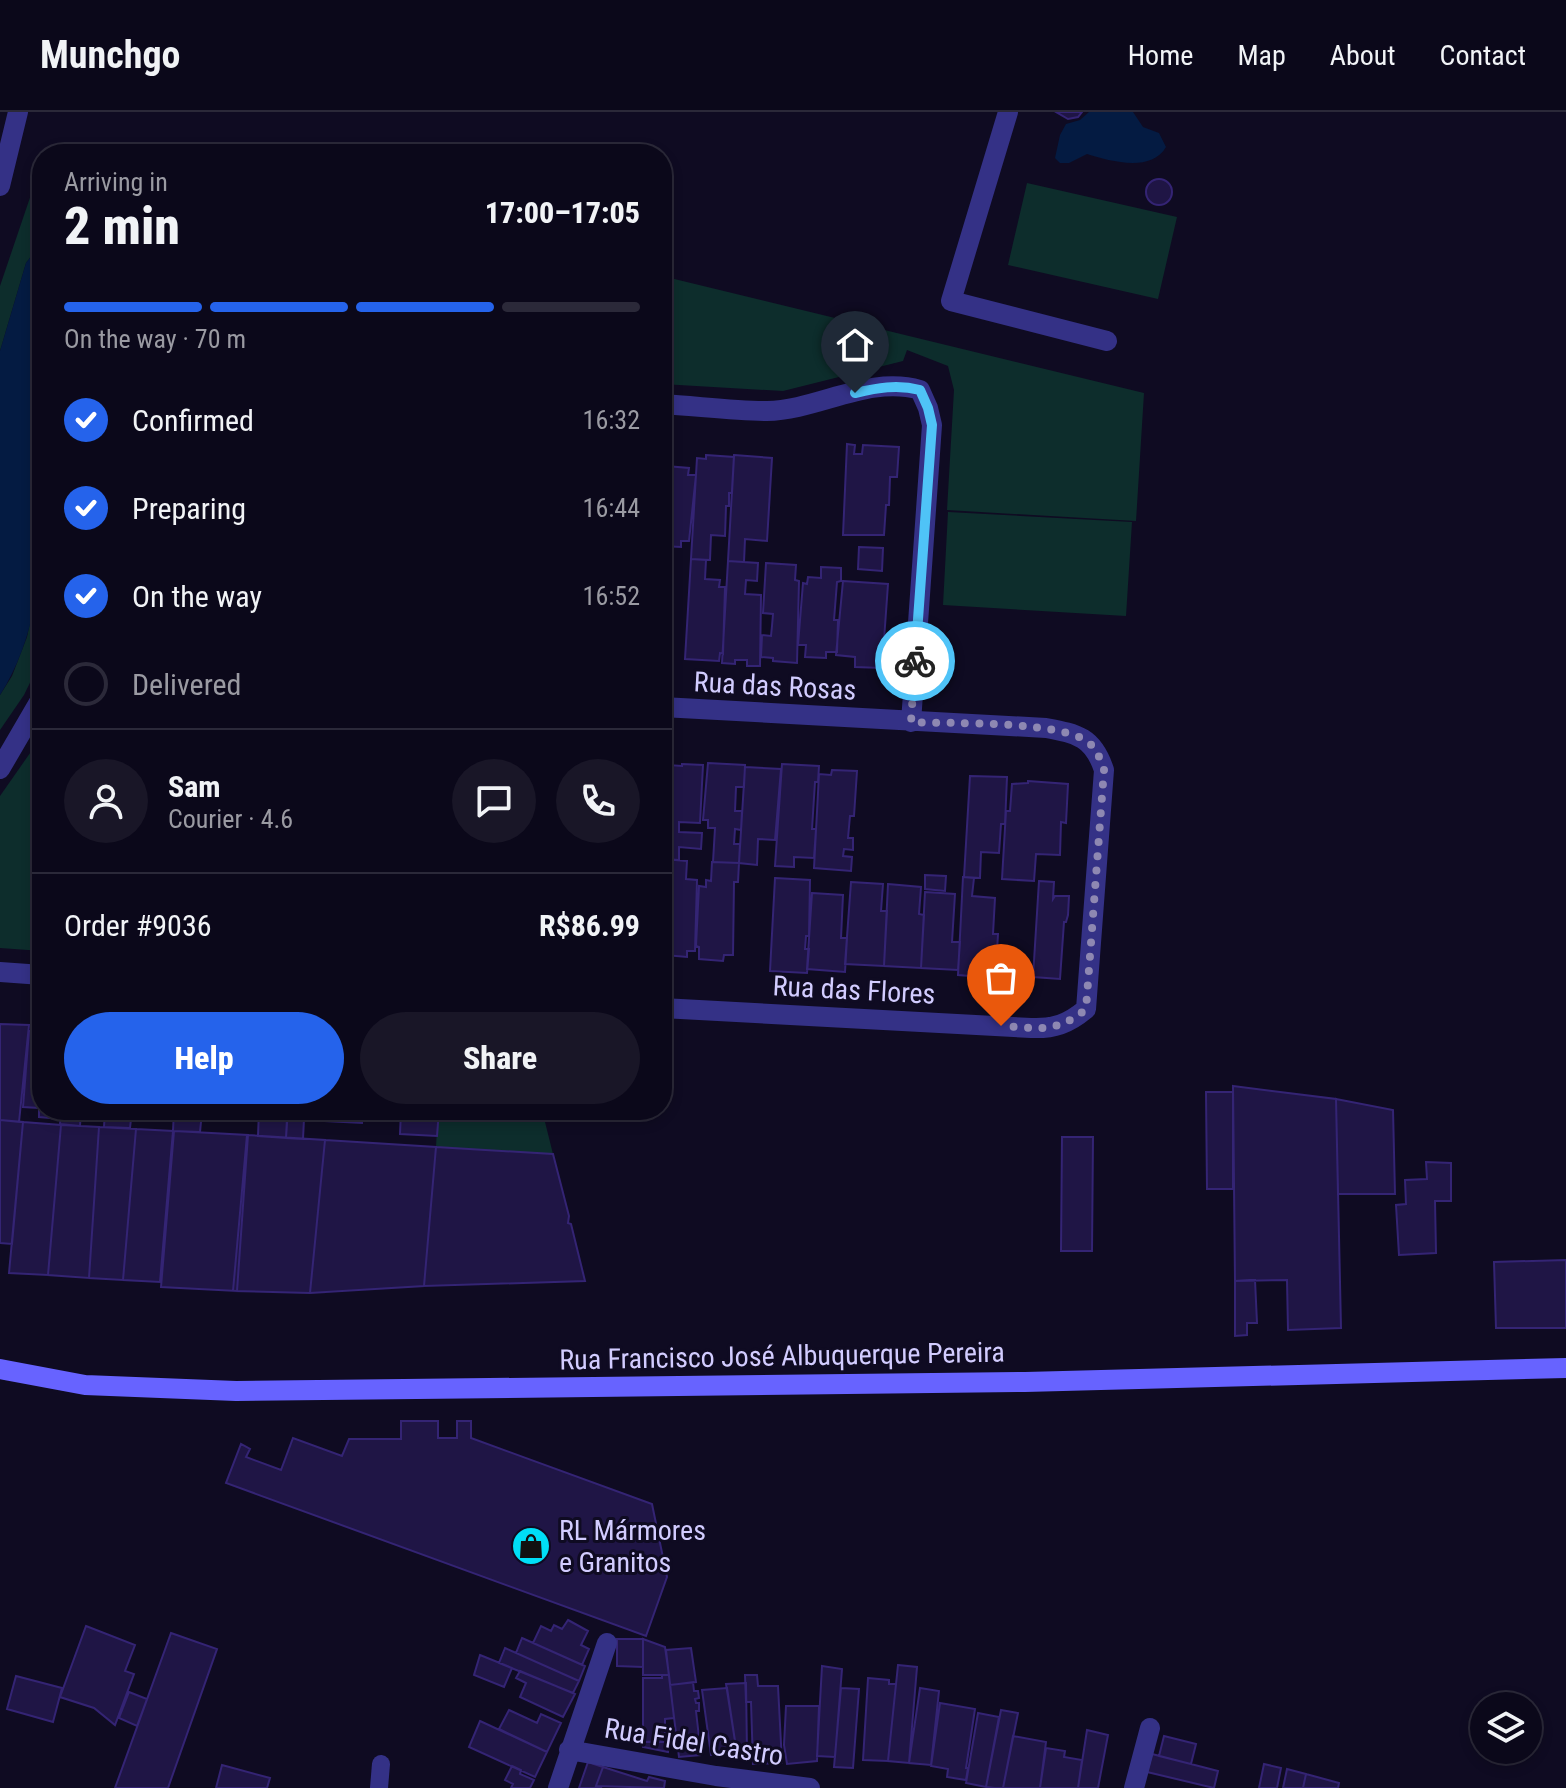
<!DOCTYPE html>
<meta charset="utf-8">
<style>
:root{--surface:#0b081a;--page:#191627;--text:#f1f3f6;--muted:#9a9aa2;--line:#2b2939;--accent:#2563eb}
body{margin:0;font-family:"Roboto Condensed",sans-serif;background:var(--page);color:var(--text);height:100vh;display:flex;flex-direction:column;font-size:30px;white-space:nowrap}
*{box-sizing:border-box;margin:0}
p{font-size:26px;color:var(--muted)}
.icon{flex:none;width:44px;height:44px;fill:none;stroke:currentColor;stroke-width:2;stroke-linecap:round;stroke-linejoin:round}
.map{position:relative;flex:1;overflow:hidden}
.drawer{position:absolute;left:32px;top:32px;width:640px;height:976px;display:flex;flex-direction:column;background:var(--surface);border-radius:32px;box-shadow:0 4px 12px #0003,0 0 0 2px var(--line)}
.drawer>*{flex:none}
.tools{position:absolute;left:1470px;top:1580px;display:grid;gap:16px}
.tools a{display:grid;place-items:center;width:72px;height:72px;border-radius:50%;background:var(--surface);box-shadow:0 4px 12px #0003,0 0 0 2px var(--line);font-size:40px}
.pin{position:absolute;display:grid;place-items:center;width:68px;height:68px;color:#fff;margin:-82px -34px;border-radius:50% 50% 50% 0;rotate:-45deg;box-shadow:0 0 8px #0007}
.pin .icon{rotate:45deg}
.courier{position:absolute;display:grid;place-items:center;width:80px;height:80px;margin:-40px;border:6px solid #4fc3f7;border-radius:50%;background:#fff;color:#222;box-shadow:0 2px 10px #0007}
.overview em{font-style:normal;font-weight:800}
.overview div{display:flex;flex-direction:column-reverse}
.overview{display:flex;align-items:center;justify-content:space-between;height:136px;padding:0 32px}
h1{font-size:52px;font-weight:800;line-height:60px}
.bar{display:grid;grid-template-columns:repeat(4,1fr);gap:12px 8px;align-content:center;height:96px;padding:0 32px}
.bar i{height:10px;border-radius:6px;background:var(--line)}
.bar .current{background:var(--accent)}
.bar p{grid-column:span 4}
.line{display:flex;align-items:center;gap:20px;padding:0 32px;border-top:2px solid var(--line)}
.line div{flex:1}
.round{display:grid;place-items:center;flex:none;width:84px;height:84px;border-radius:42px;background:var(--page)}
ol{padding:0 32px;list-style:none}
li{display:flex;align-items:center;gap:24px;height:88px}
li p{margin-inline-start:auto}
li .icon{padding:8px;border-radius:50%;background:var(--accent);color:#fff;stroke-width:4}
li:last-child{color:var(--muted)}
li i{width:44px;height:44px;border:4px solid var(--line);border-radius:50%}
.action{display:flex;gap:16px;margin-top:auto;padding:16px 32px}
.action a{flex:1;height:92px;border-radius:48px;background:var(--accent);color:#fff;font-size:32px;font-weight:800;line-height:92px;text-align:center}
.action a+a{background:var(--page);color:var(--text)}
header{display:flex;align-items:center;gap:48px;box-sizing:border-box;height:112px;padding:0 40px;background:var(--surface);border-bottom:2px solid var(--line)}
header strong{font-size:38px}
nav{display:flex;gap:44px;margin-inline-start:auto;font-size:28px}
.map>svg:first-child{display:block}
</style>
<header>
<strong>Munchgo</strong>
<nav><a>Home</a><a>Map</a><a>About</a><a>Contact</a></nav>
</header>
<div class="map">
<svg width="1566" height="1676" viewBox="0 0 1566 1676">
<rect width="100%" height="100%" fill="#0f0b22"/>
<path fill="#0d2d2c" d="M38,62L42,67V130L26,151L0,239V174Z
M1027,71L1177,105L1158,187L1008,153Z
M662,164L1144,281L1136,409L947,398L954,278L948,254L907,238L903,249L783,279L662,272Z
M948,400L1132,410L1126,504L943,493Z
M42,451V546L24,583L0,618V583L12,564L27,525Z
M42,624V839L0,836V684Z
M438,998H542L553,1042L436,1035Z"/>
<path fill="#041b42" d="M1089,0H1133L1143,15L1159,21L1166,35C1151,61 1110,49 1087,42L1069,51H1060L1055,46L1060,23L1066,12L1080,8Z
M42,130C42,193 42,257 42,320C42,408 50,505 0,583V239L26,151Z"/>
<path fill="#1f1545" stroke="#342474" stroke-width="2" d="M1056,0H1082L1078,5L1068,7Z
M1146 80a13 13 0 1 1 26 0a13 13 0 1 1-26 0Z
M847,332L855,333L854,342H862L863,333L899,335L897,365H890L889,393H886L884,423H843Z
M706,343L734,345L732,381H729V394H726L725,424L711,423L710,448L691,447L697,346L706,347Z
M734,343L772,346L767,429L745,427L744,450L728,449Z
M666,354L689,356L688,363H696L689,429H681V435L662,434V365H666Z
M859,435L883,436L882,459L858,457Z
M691,447L706,448L705,467L720,468L719,475H725L723,542L720,541L719,549L685,547Z
M728,449L758,451L757,469L746,468L745,482L761,483L760,554H747V548H735V552L722,551Z
M766,451L796,453L795,468L799,469L797,551L773,549V546L761,545L762,523L771,524L772,514L773,502L763,501Z
M821,455L841,456V469L837,470L834,508H838L837,540H826V546L805,545L806,533H798L803,471L807,472L808,465L821,466Z
M843,469L888,472L882,556L855,555V545L836,543Z
M662,649H668L665,736H662Z
M708,651L745,653L744,675H736L735,699H742L741,718L735,717L734,732H740L739,751L713,750L715,716H708V708H703Z
M682,652L703,653L700,711L679,710V720L702,721L701,737L679,735V748L664,747L665,735H669V722H665L668,653L682,654Z
M782,652L819,654L818,670H815L812,717H816L814,746L794,745V755L775,754Z
M745,655L781,657L775,728L758,727L757,753L739,751Z
M832,658L857,659L854,704H850L848,726H853V738L844,737L843,744L852,745L851,759L814,756L819,662L831,663Z
M970,664L1007,665L1005,712H1001L999,741L981,740L980,766L964,765Z
M1028,669L1068,672L1066,711L1061,710L1060,743L1036,742L1034,769L1002,767L1006,699H1010L1012,672L1028,671Z
M663,747L687,749L686,767L697,768L695,839H687V845L665,843L666,833H662Z
M712,750L739,751L738,770H734L733,843H724L723,849L699,847V835L696,834L699,774L706,775V768L711,769Z
M925,763L946,764L945,779L925,777Z
M963,765L974,766L972,784L995,786L993,822H998L997,839H992V849H996L995,866L958,863Z
M775,766L810,768L809,824H806L805,837H809L807,861L770,859Z
M1039,769L1054,770L1053,787L1055,784H1069L1068,803L1066,810H1064L1060,867L1033,865Z
M851,770L883,772L881,799H887L884,854L845,852Z
M888,772L921,775L919,802L924,803L921,856L884,854Z
M925,780L955,782L952,830H960L958,858L921,856Z
M812,781L843,783L841,826H847L845,860L807,857Z
M0,912L29,913L19,1010L0,1008Z
M29,919H42V998H61V1007L39,1005V996L23,995Z
M1233,974L1336,987L1341,1216L1288,1218L1287,1168L1235,1169Z
M1206,980H1233V1077H1207Z
M1336,987L1393,998L1395,1082H1338Z
M61,998H81L80,1014L60,1012Z
M105,998H132L130,1016L104,1015Z
M141,998H167L166,1005L141,1004Z
M174,998H213L212,1000H202L200,1020L173,1019Z
M217,998H240V1004L217,1003Z
M259,998H288L286,1026L258,1024Z
M288,998H326L325,1004L288,1003Z
M326,998H363L362,1011L325,1009Z
M401,998H439L437,1024L400,1022Z
M287,1006L304,1007L303,1027L286,1026Z
M0,1008L23,1010L12,1132L0,1131Z
M23,1010L61,1013L48,1163L9,1161Z
M61,1013L99,1015L89,1166L48,1163Z
M99,1015L136,1017L123,1168L89,1166Z
M136,1017L173,1019L160,1170L123,1168Z
M174,1019L248,1023L237,1179L161,1175Z
M247,1023L325,1028L310,1181L233,1179Z
M1062,1025H1093L1092,1139H1061Z
M325,1028L436,1035L424,1174L310,1181Z
M436,1035L553,1042L569,1104L568,1111L571,1112L585,1169L424,1174Z
M1426,1050L1451,1051V1089H1435L1436,1141L1399,1143L1396,1093L1406,1092L1405,1068L1427,1067Z
M1566,1148V1216H1496L1494,1150Z
M1255,1168L1257,1211H1247V1223L1235,1224V1169Z
M401,1309H438V1326H457V1309H471V1326L652,1392L667,1465L646,1524L226,1371L241,1332L250,1337L246,1345L281,1358L293,1326L342,1344L349,1327H401Z
M568,1508L588,1519L581,1533L589,1537L582,1553L533,1531L541,1514L551,1519L554,1513L562,1517Z
M86,1514L135,1533L125,1559L134,1562L115,1613L94,1596L60,1585Z
M171,1521L217,1537L168,1676H115Z
M522,1526L585,1554L579,1569L516,1541Z
M617,1527H643V1555L617,1554Z
M643,1527L665,1535L669,1563H643Z
M505,1536L579,1569L573,1581L499,1551Z
M691,1536L696,1570L670,1573L666,1538Z
M480,1543L512,1556L504,1575L474,1563Z
M898,1553L917,1555L909,1651L888,1649Z
M822,1554L842,1557L835,1645L817,1644Z
M520,1559L575,1582L563,1605L520,1585L526,1571L516,1566Z
M662,1563H669L674,1606L665,1607V1630H643V1566H662Z
M745,1563H757L758,1574H778L782,1651L753,1652L751,1590H746Z
M16,1564L62,1576L53,1610L7,1597Z
M868,1566L889,1568V1572H896L888,1649L863,1648Z
M693,1570L694,1579H698L699,1586L695,1587L696,1591H699V1599H696L701,1643L679,1645L670,1573Z
M746,1571L747,1641L737,1642L726,1572Z
M727,1576L737,1642L711,1643L702,1578Z
M841,1576L859,1577L853,1656L834,1655Z
M920,1576L939,1579L931,1653L909,1651Z
M129,1580L147,1587L137,1614L119,1606Z
M940,1591L975,1597L966,1656H968L966,1668L947,1665L948,1657L931,1654Z
M786,1594H819L817,1649L787,1652L784,1633Z
M509,1598L537,1611L541,1602L561,1611L547,1640L499,1617Z
M1001,1598L1018,1601L1003,1676H995L986,1675Z
M978,1601L999,1605L986,1675L966,1671Z
M480,1609L547,1640L535,1665L469,1635Z
M1087,1618L1108,1623L1098,1676H1078Z
M1013,1624L1046,1630L1040,1676H1003Z
M1164,1624L1196,1632L1191,1652L1159,1644Z
M665,1629H669L668,1640L643,1635V1630Z
M1046,1636L1065,1639L1064,1645L1082,1648L1078,1676H1040Z
M1152,1642L1218,1659L1214,1676L1147,1660Z
M588,1650L603,1655L596,1674L602,1676H579Z
M1264,1652L1281,1656L1277,1676H1259Z
M222,1653L270,1666L267,1676H216Z
M512,1654L521,1658L520,1662L534,1668L530,1676H511L513,1672L505,1668Z
M603,1655L647,1669L649,1665L665,1669L664,1676L596,1674Z
M1287,1657L1306,1662L1303,1676H1283Z
M1306,1662L1339,1671L1338,1676H1303Z"/>
<g fill="none" stroke-linecap="round" stroke-linejoin="round">
<path stroke="#343186" stroke-width="18" d="M379,1676L381,1652"/>
<path stroke="#343186" stroke-width="20" d="M1008,0L951,189L1107,229
M0,74L18,0
M662,292C697,294 733,299 767,299C818,298 869,263 920,278L928,296L932,313L911,610
M662,595L1046,616C1078,622 1093,625 1104,658L1086,897C1068,912 1054,917 1031,916L662,896
M0,657L42,585
M0,860L42,863
M569,1638L716,1664L810,1676
M558,1676L607,1531
M1134,1676L1150,1616"/>
<path stroke="#6763ff" stroke-width="20" d="M0,1257L85,1273L236,1279L1025,1270L1566,1256"/>
</g>
<g fill="none" stroke-linecap="round" stroke-linejoin="round">
<path stroke="#8e88b2" stroke-width="8" stroke-dasharray="0 14.4" d="M915,549L911,610C950,612 1063,608 1089,631C1098,638 1100,648 1104,658L1086,897C1056,922 1037,916 1001,914"/>
<path stroke="#4fc3f7" stroke-width="10" d="M855,281C877,276 897,272 920,278L928,296L932,313L915,549"/>
</g>
<defs>
<symbol id="shop-disc" viewBox="-11 -11 22 22"><circle r="9.5" fill="#00dff7" stroke="#0f0b22"/><path d="M-5-2.5h2.3a2.7 3.5 0 0 1 5.4 0H5L5.5 6h-11ZM-1.5-2.5h3a1.5 2.3 0 0 0-3 0Z" fill="#111"/></symbol>
</defs>
<g fill-rule="evenodd">
<use href="#shop-disc" x="509" y="1412" width="44" height="44"/>
</g>
<g text-anchor="middle" dominant-baseline="central" stroke-width="6" stroke-linejoin="round" paint-order="stroke">
<g font-size="28" fill="#d2ccff" stroke="#0f0b22">
<text transform="translate(775 574) rotate(3)">Rua das Rosas</text>
<text transform="translate(854 878) rotate(3)">Rua das Flores</text>
<text transform="translate(782 1244) rotate(-1)">Rua Francisco José Albuquerque Pereira</text>
<text transform="translate(694 1630) rotate(9)">Rua Fidel Castro</text>
</g>
<g font-size="28" fill="#d2ccff" stroke="#0f0b22" text-anchor="start">
<text x="559" y="1418">RL Mármores<tspan x="559" dy="32">e Granitos</tspan></text>
</g>
</g>
</svg>
<div class="tools">
<a><svg class="icon" aria-label="layers" viewBox="0 0 24 24"><path d="M12 4l9 5-9 5-9-5zM3 14l9 5 9-5"/></svg></a>
</div>
<div class="pin" style="left:1001px;top:914px;background:#ea580c"><svg class="icon" aria-label="bag" viewBox="0 0 24 24"><path d="M5 8h14l-1 12H6zM9 8a3 3 0 0 1 6 0"/></svg></div>
<div class="pin" style="left:855px;top:281px;background:#1f2937"><svg class="icon" aria-label="home" viewBox="0 0 24 24"><path d="M3 11l9-7 9 7M6 9v11h12V9"/></svg></div>
<div class="courier" style="left:915px;top:549px"><svg class="icon" aria-label="bike" viewBox="0 0 24 24"><circle cx="6" cy="16" r="4"/><circle cx="18" cy="16" r="4"/><path d="M6 16l4-8h5l3 8M10 8l3 8H6M13 5h3"/></svg></div>
<section class="drawer">
<div class="overview"><div><h1>2 min</h1><p>Arriving in</p></div><em>17:00–17:05</em></div>
<div class="bar"><i class="current"></i><i class="current"></i><i class="current"></i><i></i><p>On the way · 70 m</p></div>
<ol>
<li><svg class="icon" aria-label="check" viewBox="0 0 24 24"><path d="M5 12l5 5 9-10"/></svg>Confirmed<p>16:32</p></li>
<li><svg class="icon" aria-label="check" viewBox="0 0 24 24"><path d="M5 12l5 5 9-10"/></svg>Preparing<p>16:44</p></li>
<li><svg class="icon" aria-label="check" viewBox="0 0 24 24"><path d="M5 12l5 5 9-10"/></svg>On the way<p>16:52</p></li>
<li><i></i>Delivered</li>
</ol>
<div class="line" style="height:144px"><a class="round"><svg class="icon" aria-label="person" viewBox="0 0 24 24"><circle cx="12" cy="8" r="4"/><path d="M4 21q1-7 8-7t8 7"/></svg></a><div><b>Sam</b><p>Courier · 4.6</p></div><a class="round"><svg class="icon" aria-label="chat" viewBox="0 0 24 24"><path d="M4 5h16v11H9l-5 4z"/></svg></a><a class="round"><svg class="icon" aria-label="phone" viewBox="0 0 24 24"><path d="M5 4h4l2 5-3 2q2 4 5 5l2-3 5 2v4C11 20 4 13 5 4z"/></svg></a></div>
<div class="line" style="height:104px"><div>Order #9036</div><b>R$86.99</b></div>
<div class="action"><a>Help</a><a>Share</a></div>
</section>
</div>
